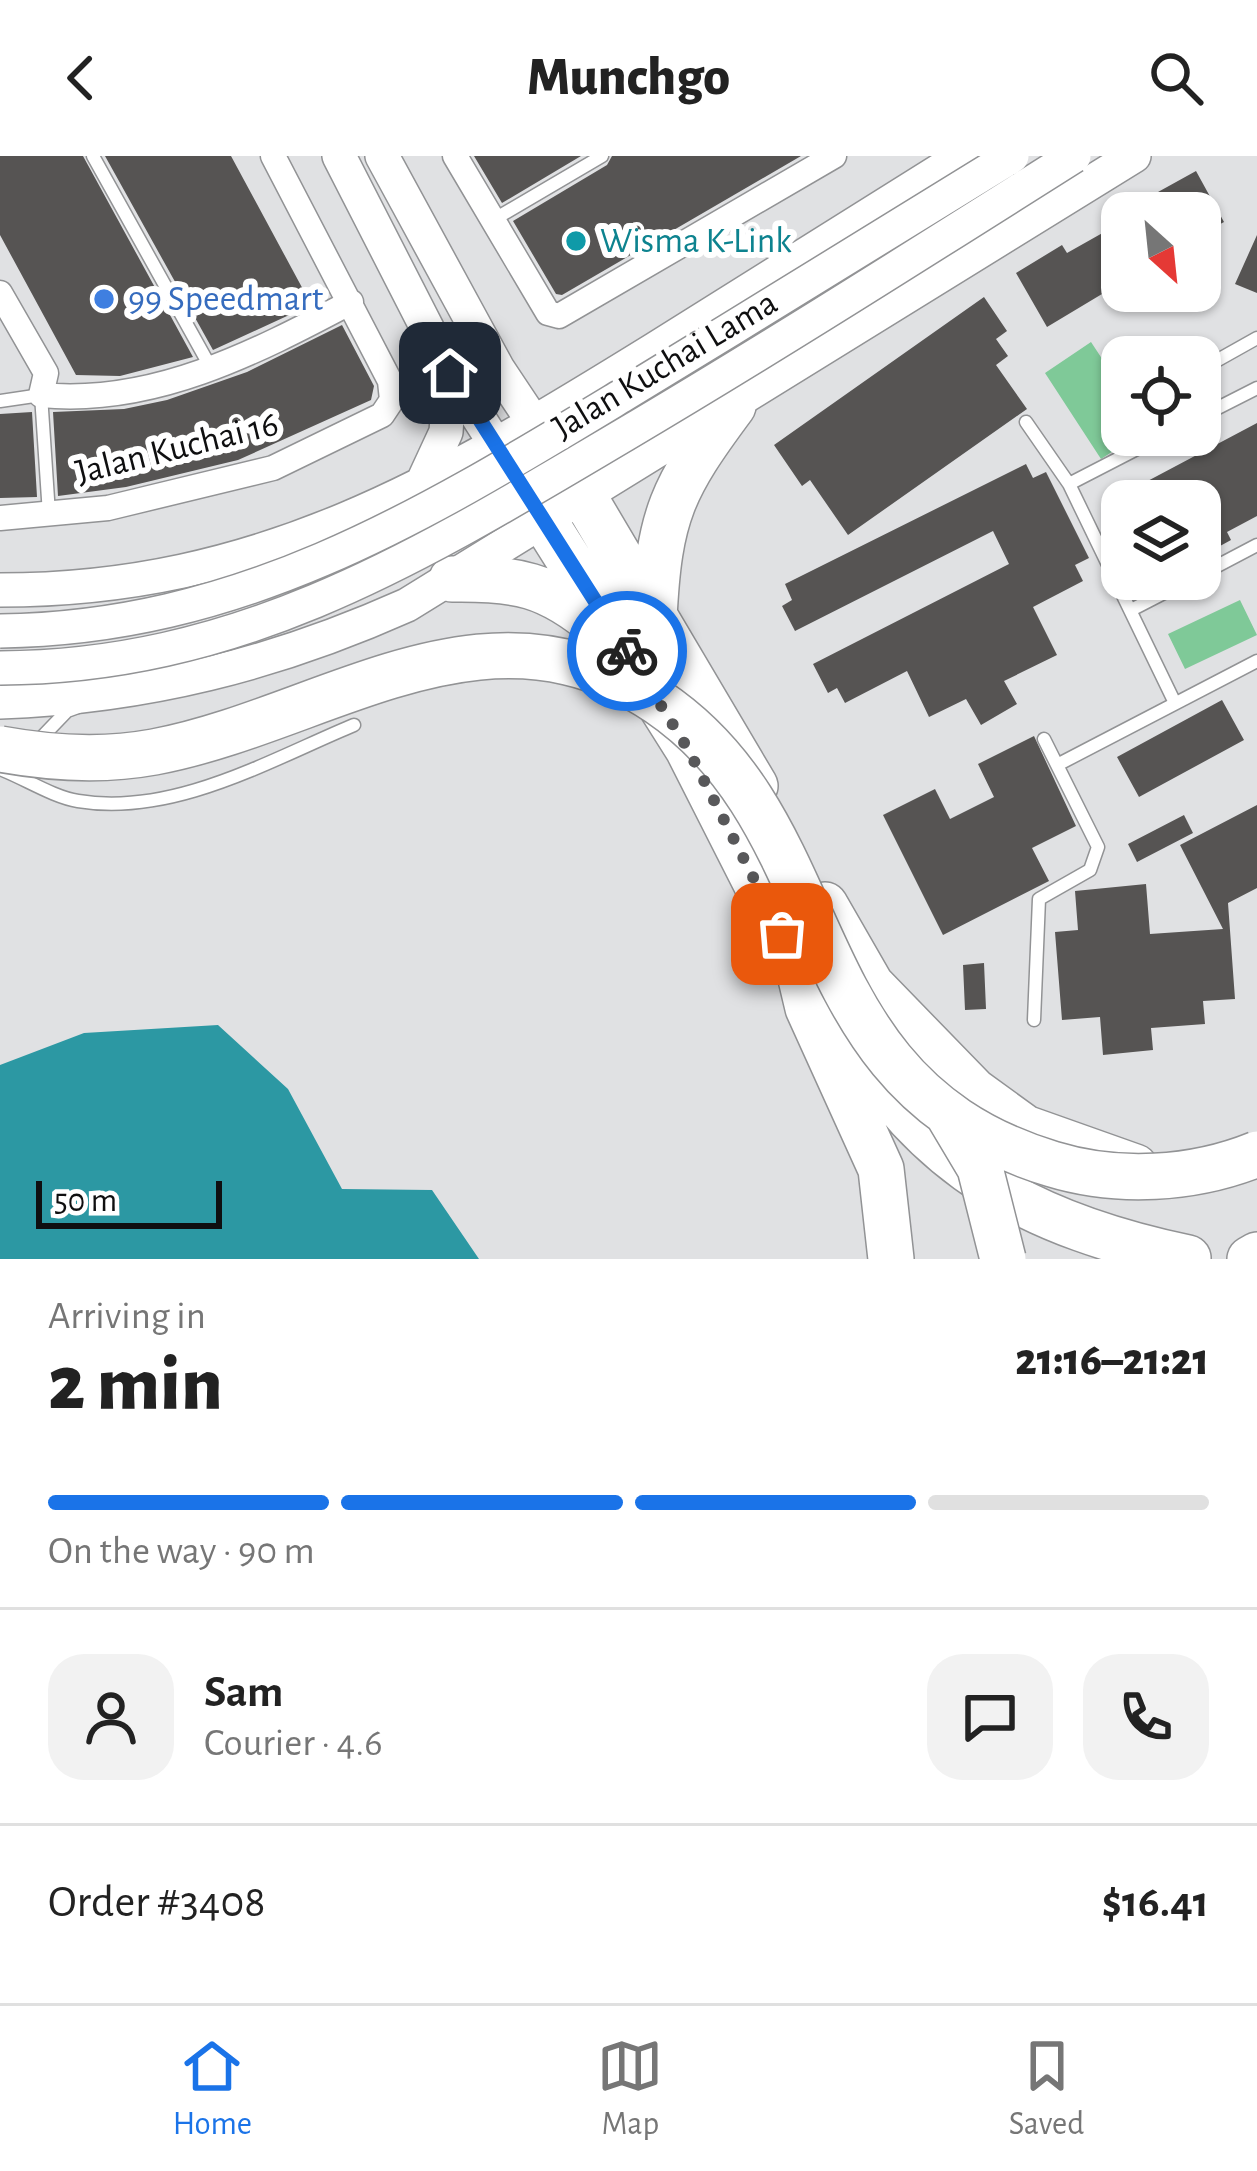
<!DOCTYPE html>
<meta charset="utf-8">
<style>
:root{--surface:#fff;--page:#f2f2f2;--text:#222;--muted:#767676;--line:#e0e0e0;--accent:#1a73e8}
body{margin:0;font-family:"Alegreya Sans",sans-serif;background:var(--page);color:var(--text);height:100vh;display:flex;flex-direction:column;font-size:45px;white-space:nowrap}
*{box-sizing:border-box;margin:0}
p{font-size:39px;color:var(--muted)}
.icon{flex:none;width:66px;height:66px;fill:none;stroke:currentColor;stroke-width:2;stroke-linecap:round;stroke-linejoin:round}
.map{position:relative;height:1103px;overflow:hidden}
.drawer{display:flex;flex-direction:column;background:var(--surface);flex:1}
.drawer>*{flex:none}
.needle{width:78px;rotate:153deg}
.controls{position:absolute;left:1101px;top:36px;display:grid;gap:24px}
.controls a{display:grid;place-items:center;width:120px;height:120px;border-radius:24px;background:var(--surface);box-shadow:0 3px 9px #0004;font-size:60px}
.scale{position:absolute;left:36px;bottom:30px;width:186px;box-sizing:border-box;padding-left:12px;border:6px solid #0f0f10;border-top:0;font-size:33px;line-height:42px;white-space:nowrap;color:#0f0f10;-webkit-text-stroke:9px #fff;paint-order:stroke}
.pin{position:absolute;display:grid;place-items:center;width:102px;height:102px;color:#fff;margin:-51px;border-radius:24px;box-shadow:0 6px 18px #0006}
.courier{position:absolute;display:grid;place-items:center;width:120px;height:120px;margin:-60px;border:9px solid #1a73e8;border-radius:50%;background:#fff;color:#222;box-shadow:0 3px 15px #0007}
.overview em{font-style:normal;font-weight:800}
.overview div{display:flex;flex-direction:column-reverse}
.overview{display:flex;align-items:center;justify-content:space-between;height:204px;padding:0 48px}
h1{font-size:78px;font-weight:800;line-height:90px}
.bar{display:grid;grid-template-columns:repeat(4,1fr);gap:18px 12px;align-content:center;height:144px;padding:0 48px}
.bar i{height:15px;border-radius:9px;background:var(--line)}
.bar .current{background:var(--accent)}
.bar p{grid-column:span 4}
.line{display:flex;align-items:center;gap:30px;padding:0 48px;border-top:3px solid var(--line)}
.line div{flex:1}
.round{display:grid;place-items:center;flex:none;width:126px;height:126px;border-radius:36px;background:var(--page)}
header{display:flex;justify-content:space-between;align-items:center;height:156px;padding:0 48px;background:var(--surface);font-size:54px;font-weight:800}
.menu{display:flex;justify-content:space-around;align-items:center;height:168px;border-top:3px solid var(--line);background:var(--surface);font-size:33px;color:var(--muted)}
.menu a{display:grid;justify-items:center;gap:6px}
.menu .current{color:var(--accent)}
.map>svg:first-child{display:block}
</style>
<header><svg class="icon" aria-label="back" viewBox="0 0 24 24"><path d="M15 5l-7 7 7 7"/></svg>Munchgo<svg class="icon" aria-label="search" viewBox="0 0 24 24"><circle cx="10" cy="10" r="6"/><path d="M15 15l6 6"/></svg></header>
<div class="map">
<svg width="1257" height="1103" viewBox="0 0 1257 1103">
<rect width="100%" height="100%" fill="#e0e1e3"/>
<path fill="#7fc998" d="M1091,186L1122,233V279H1138L1101,303L1045,217Z
M1240,444L1257,479L1185,513L1168,478Z"/>
<path fill="#2c98a3" d="M218,869L288,933L342,1033L432,1034L479,1103H0V909L84,877Z"/>
<path fill="#565453" d="M0,0H83L193,201L120,220L76,219L0,79Z
M105,0H231L305,137L300,154L213,194Z
M474,0H581L502,47Z
M612,0H801L562,139L556,138L513,65L607,9Z
M1196,15L1224,66L1200,79V57H1120Z
M1122,66V126L1047,171L1016,117L1062,89L1067,97Z
M1257,79V137L1235,128Z
M984,141L1007,175L996,183L1008,200L996,209L1027,253L848,379L810,324L802,330L774,289Z
M342,169L374,230L371,244L238,304L126,331L58,340L53,256L124,253L167,244L247,216Z
M32,256L37,341L0,342V258Z
M1257,267V360L1227,376L1231,384L1200,401V345H1152L1142,328Z
M1026,308L1033,322L1046,316L1089,402L1075,409L1083,425L1033,451L1057,499L1004,525L1017,548L981,569L966,543L929,561L907,515L845,547L837,532L828,537L813,508L1009,408L993,375L795,475L782,450L792,444L785,428Z
M1222,544L1244,584L1139,641L1117,601Z
M1034,580L1076,670L1032,692L1049,725L943,779L883,659L935,633L950,663L994,641L978,608Z
M1257,649V732L1228,747L1235,843L1203,845L1205,868L1151,872L1153,894L1103,899L1100,861L1062,864L1055,776L1078,774L1075,735L1146,728L1150,778L1223,773L1180,689Z
M1184,659L1193,677L1137,706L1128,688Z
M984,807L986,853L965,854L963,809Z"/>
<g fill="none" stroke-linecap="round" stroke-linejoin="round">
<defs>
<path id="lane" d="M93,0L211,212
M493,64L602,0
M1200,214L1257,182
M0,245L41,239L49,358
M1200,261L1257,232
M1026,266L1069,328L1174,545
M1069,328L1164,279
M1200,419L1257,389
M1131,454L1191,423
M42,590V581L67,555L78,551
M1057,609L1257,505
M0,613C24,622 53,641 78,645C173,661 270,604 354,569
M1034,864L1039,743L1090,714L1098,691L1044,583"/>
<path id="street" d="M455,0L548,157L559,160L834,0
M0,137L46,217L41,239C152,250 255,197 351,146
M0,362L108,352L273,312L382,259L392,244L390,225L273,0"/>
<path id="secondary" d="M339,0L450,217L505,303
M382,0L498,213L546,285
M421,330L446,276L450,218
M0,434C261,434 440,326 655,193C758,129 861,65 963,0
M0,546C145,541 275,508 407,449L1134,0"/>
<path id="highway" d="M584,341L755,630
M545,366L688,593L798,810L808,852L881,1013L891,1103
M452,423C517,422 548,428 598,470
M654,462C659,359 672,332 733,250
M825,749L871,829L974,935L1025,972L1135,1011
M845,873C925,1014 1035,1070 1188,1102
M1250,1103L1257,1099"/>
</defs>
<use href="#lane" stroke="#929395" stroke-width="15"/>
<use href="#street" stroke="#929395" stroke-width="27"/>
<use href="#secondary" stroke="#929395" stroke-width="36"/>
<use href="#highway" stroke="#929395" stroke-width="48"/>
<use href="#lane" stroke="#fff" stroke-width="12"/>
<use href="#street" stroke="#fff" stroke-width="24"/>
<use href="#secondary" stroke="#fff" stroke-width="33"/>
<use href="#highway" stroke="#fff" stroke-width="45"/>
<defs>
<path id="secondary-bridge" d="M0,475C242,472 423,360 623,239C753,160 882,80 1012,0
M0,512C243,511 423,398 624,279C776,189 925,94 1074,0"/>
<path id="highway-bridge" d="M0,593C49,602 105,605 154,596C325,564 485,430 658,546C846,673 787,928 1052,1008C1117,1028 1193,1024 1257,998
M949,960L980,1012L1003,1103"/>
</defs>
<use href="#secondary-bridge" stroke="#929395" stroke-width="36" stroke-linecap="butt"/>
<use href="#highway-bridge" stroke="#929395" stroke-width="48" stroke-linecap="butt"/>
<use href="#secondary-bridge" stroke="#fff" stroke-width="33"/>
<use href="#highway-bridge" stroke="#fff" stroke-width="45"/>
</g>
<g fill="none" stroke-linecap="round" stroke-linejoin="round">
<path stroke="#58585a" stroke-width="12" stroke-dasharray="0 21.6" d="M627,495L688,593L782,778"/>
<path stroke="#1a73e8" stroke-width="15" d="M450,217L627,495"/>
</g>
<circle fill="#0f9aa8" stroke="#fff" stroke-width="4.5" cx="576" cy="85" r="12"/>
<circle fill="#3f7fe0" stroke="#fff" stroke-width="4.5" cx="104" cy="143" r="12"/>
<g text-anchor="middle" dominant-baseline="central" stroke-width="12" stroke-linejoin="round" paint-order="stroke">
<g font-size="36" fill="#0d838f" stroke="#fff" text-anchor="start">
<text x="600" y="85">Wisma K-Link</text>
</g>
<g font-size="36" fill="#366cbe" stroke="#fff" text-anchor="start">
<text x="128" y="143">99 Speedmart</text>
</g>
<g font-size="36" fill="#0f0f10" stroke="#fff">
<text transform="translate(665 209) rotate(-31)">Jalan Kuchai Lama</text>
<text transform="translate(177 292) rotate(-14)">Jalan Kuchai 16</text>
</g>
</g>
</svg>
<div class="controls">
<a><svg class="needle" viewBox="-14 -14 28 28"><path d="M0-13l5 13h-10z" fill="#e53935"/><path d="M0 13l5-13h-10z" fill="#767676"/></svg></a>
<a><svg class="icon" aria-label="locate" viewBox="0 0 24 24"><circle cx="12" cy="12" r="6"/><path d="M12 2v4M12 18v4M2 12h4M18 12h4"/></svg></a>
<a><svg class="icon" aria-label="layers" viewBox="0 0 24 24"><path d="M12 4l9 5-9 5-9-5zM3 14l9 5 9-5"/></svg></a>
</div>
<div class="scale">50 m</div>
<div class="pin" style="left:782px;top:778px;background:#ea580c"><svg class="icon" aria-label="bag" viewBox="0 0 24 24"><path d="M5 8h14l-1 12H6zM9 8a3 3 0 0 1 6 0"/></svg></div>
<div class="pin" style="left:450px;top:217px;background:#1f2937"><svg class="icon" aria-label="home" viewBox="0 0 24 24"><path d="M3 11l9-7 9 7M6 9v11h12V9"/></svg></div>
<div class="courier" style="left:627px;top:495px"><svg class="icon" aria-label="bike" viewBox="0 0 24 24"><circle cx="6" cy="16" r="4"/><circle cx="18" cy="16" r="4"/><path d="M6 16l4-8h5l3 8M10 8l3 8H6M13 5h3"/></svg></div>
</div>
<section class="drawer">
<div class="overview"><div><h1>2 min</h1><p>Arriving in</p></div><em>21:16–21:21</em></div>
<div class="bar"><i class="current"></i><i class="current"></i><i class="current"></i><i></i><p>On the way · 90 m</p></div>
<div class="line" style="height:216px"><a class="round"><svg class="icon" aria-label="person" viewBox="0 0 24 24"><circle cx="12" cy="8" r="4"/><path d="M4 21q1-7 8-7t8 7"/></svg></a><div><b>Sam</b><p>Courier · 4.6</p></div><a class="round"><svg class="icon" aria-label="chat" viewBox="0 0 24 24"><path d="M4 5h16v11H9l-5 4z"/></svg></a><a class="round"><svg class="icon" aria-label="phone" viewBox="0 0 24 24"><path d="M5 4h4l2 5-3 2q2 4 5 5l2-3 5 2v4C11 20 4 13 5 4z"/></svg></a></div>
<div class="line" style="height:156px"><div>Order #3408</div><b>$16.41</b></div>
</section>
<nav class="menu">
<a class="current"><svg class="icon" aria-label="home" viewBox="0 0 24 24"><path d="M3 11l9-7 9 7M6 9v11h12V9"/></svg>Home</a>
<a><svg class="icon" aria-label="map" viewBox="0 0 24 24"><path d="M3 6l6-2 6 2 6-2v14l-6 2-6-2-6 2zM9 4v14M15 6v14"/></svg>Map</a>
<a><svg class="icon" aria-label="saved" viewBox="0 0 24 24"><path d="M7 4h10v16l-5-4-5 4z"/></svg>Saved</a>
</nav>
